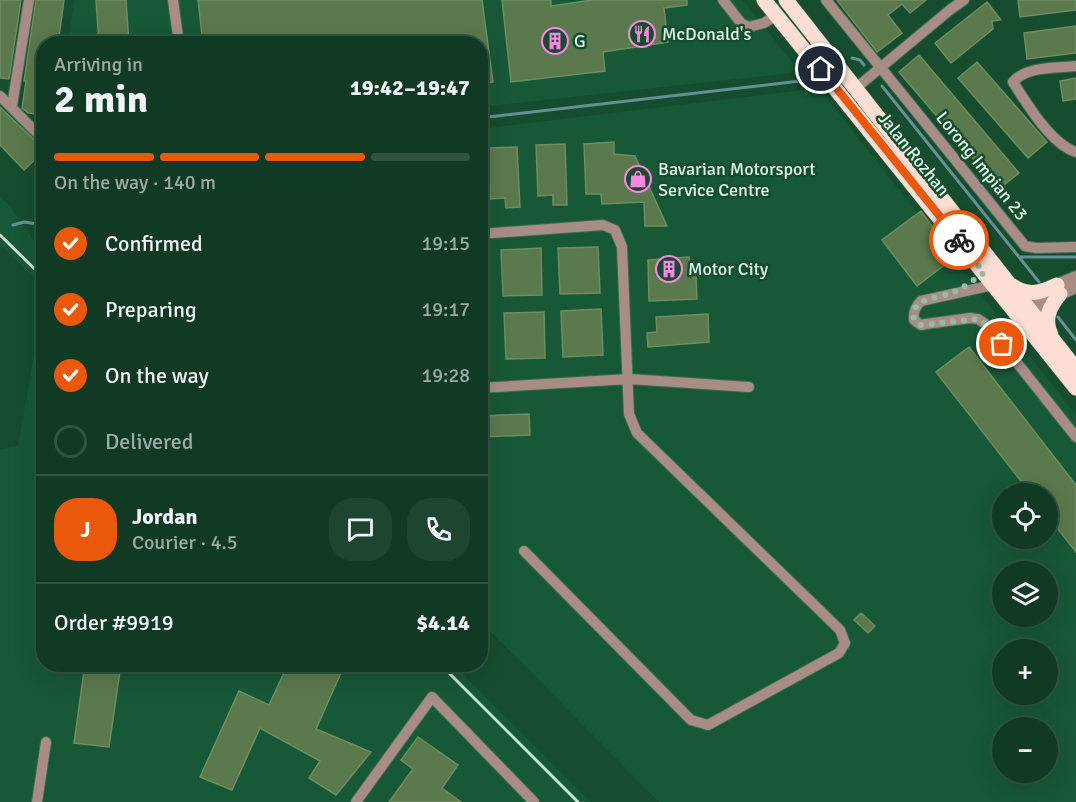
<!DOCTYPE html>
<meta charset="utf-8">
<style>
:root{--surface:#103a23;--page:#1e4530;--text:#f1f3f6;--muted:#9cada6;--line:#305441;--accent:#ea580c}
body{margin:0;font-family:Signika,sans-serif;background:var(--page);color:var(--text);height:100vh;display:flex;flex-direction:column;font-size:22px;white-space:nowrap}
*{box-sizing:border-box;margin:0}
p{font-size:20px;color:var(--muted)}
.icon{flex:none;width:33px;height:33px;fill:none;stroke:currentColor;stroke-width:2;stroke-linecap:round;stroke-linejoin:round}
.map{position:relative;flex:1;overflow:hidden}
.panel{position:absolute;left:36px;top:36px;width:452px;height:636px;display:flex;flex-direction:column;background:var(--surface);border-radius:24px;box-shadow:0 6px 24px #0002,0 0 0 2px var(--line)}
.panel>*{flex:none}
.controls{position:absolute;left:992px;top:483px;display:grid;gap:12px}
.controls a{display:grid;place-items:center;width:66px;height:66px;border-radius:50%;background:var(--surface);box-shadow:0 6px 24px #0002,0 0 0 2px var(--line);font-size:30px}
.pin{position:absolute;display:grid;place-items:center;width:51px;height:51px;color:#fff;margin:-26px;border:3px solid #fff;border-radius:50%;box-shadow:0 2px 6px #0007}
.courier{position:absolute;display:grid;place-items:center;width:60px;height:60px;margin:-30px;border:4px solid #ea580c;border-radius:50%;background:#fff;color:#222;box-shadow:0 2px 8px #0007}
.summary em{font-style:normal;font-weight:700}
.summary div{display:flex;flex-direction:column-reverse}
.summary{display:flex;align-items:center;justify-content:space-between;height:102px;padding:0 18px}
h1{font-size:39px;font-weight:700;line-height:45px}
.bar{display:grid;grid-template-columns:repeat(4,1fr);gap:9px 6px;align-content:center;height:72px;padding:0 18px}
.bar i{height:8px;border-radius:4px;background:var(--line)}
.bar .current{background:var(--accent)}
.bar p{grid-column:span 4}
.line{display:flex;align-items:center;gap:15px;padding:0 18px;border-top:2px solid var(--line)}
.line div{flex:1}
.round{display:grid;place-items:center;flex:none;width:63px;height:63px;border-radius:24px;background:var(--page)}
ol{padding:0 18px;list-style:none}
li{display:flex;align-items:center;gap:18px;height:66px}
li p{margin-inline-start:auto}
li .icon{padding:6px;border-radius:50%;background:var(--accent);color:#fff;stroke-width:4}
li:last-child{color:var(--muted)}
li i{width:33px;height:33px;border:3px solid var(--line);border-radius:50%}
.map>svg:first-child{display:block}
</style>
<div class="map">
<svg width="1076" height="802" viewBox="0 0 1076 802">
<rect width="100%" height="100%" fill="#164d2f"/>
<path fill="#175836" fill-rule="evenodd" d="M74,0H743L800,72L480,107V44H68Z
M819,88L1076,415V802H659L480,621V129ZM1002,494H1047V538H1002ZM1002,572H1047V616H1002ZM1002,650H1047V694H1002ZM1002,728H1047V772H1002Z
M0,197L10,206L43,254V286L0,245Z
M43,303L44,664L454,665L591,802H0V449L18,446Z"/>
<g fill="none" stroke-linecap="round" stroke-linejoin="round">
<path stroke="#659194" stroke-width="3" d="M852,58L860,60L864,65
M882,86L1039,282
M480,118L809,80
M13,225L24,222L44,225
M1019,257H1076
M1058,317L1076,340"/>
</g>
<path fill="#5a794c" stroke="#6e8e60" stroke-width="1.5" d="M0,0H21L9,79L0,78Z
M36,0H64L58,44H44V115L28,113L22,108L26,81H24Z
M96,0H126L129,44H99Z
M198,0H482L493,82L480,84V44H203Z
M502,0H551V6L592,0H687V5L664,8L668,42L603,52L605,71L511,82Z
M837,0H926L910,13L902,4L888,15L902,33L877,52Z
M1018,0H1076V10L1020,17Z
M987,2L1001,20L992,21L993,29L951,63L935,43Z
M1076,26V53L1027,59L1024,33Z
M919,55L1019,173L999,189L899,72Z
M977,62L1047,142L1028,158L958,78Z
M1076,78V99L1063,101L1060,81Z
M0,107L44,149V151L24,170L0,145Z
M614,142V154L635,156L667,226H645L644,202L602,204L601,194H586L584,144Z
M565,144L567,205H553V195L538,196L536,145Z
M517,147L520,207L506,208L505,198L490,199L488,148Z
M921,211L955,257L917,286L882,240Z
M598,247L600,293L560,294L558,248Z
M541,248L542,295L503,296L501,250Z
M689,257L690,277H696L697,299L649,301L648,260Z
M480,304H487L489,360H480Z
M601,309L603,355L563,357L561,311Z
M544,312L545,358L506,359L504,313Z
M708,314L709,342L648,347L647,333L657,332L656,317Z
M969,347L1076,485V552L1047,515V494H1031L936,372Z
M529,414L530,435L480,437V416Z
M861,613L875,626L868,633L854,620Z
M85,664H121L109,747L74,743Z
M288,664H345L316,729L371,752L336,795L309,778L320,761L260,728L232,790L200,777L239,691L269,705Z
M418,737L458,765L442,788L461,802H389L413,769L401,760Z"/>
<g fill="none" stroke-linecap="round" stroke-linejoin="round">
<defs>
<path id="minor" d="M173,0L179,44
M723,0L741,23L748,27L764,23L777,15
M826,0L1025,246L1036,248L1076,247
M1076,66C1057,68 1026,66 1013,82C1027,104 1051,144 1076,152
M856,88L951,9L964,0
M0,96L44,140
M12,106L29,0
M480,234L603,225L615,230L622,247L629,414L637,433L840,630L845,643L839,653L708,725L691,720L524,551
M993,285L921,301C915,307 913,312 914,320L921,325L926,324L970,318L978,319L987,325L1076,437
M480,388L629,379L749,387
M37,802L46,742
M356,802L432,697L534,802"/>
<path id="tertiary" d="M1021,310L1057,285L1076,277
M1027,319L1060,294L1076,287"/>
<path id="primary" d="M764,0L1076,388
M786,0L1076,369
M1011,285C1027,297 1040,293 1057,285
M1051,335C1043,319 1050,306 1060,294"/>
</defs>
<use href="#minor" stroke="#3a6c50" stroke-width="12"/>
<use href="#tertiary" stroke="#3a6c50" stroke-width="14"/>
<use href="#primary" stroke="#3a6c50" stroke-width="16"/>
<use href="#minor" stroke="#a78d85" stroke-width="10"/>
<use href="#tertiary" stroke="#a78d85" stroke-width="12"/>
<use href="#primary" stroke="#feddd4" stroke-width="15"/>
<path stroke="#c6e5d1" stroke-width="3" d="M0,235L44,278
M440,664L578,802"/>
</g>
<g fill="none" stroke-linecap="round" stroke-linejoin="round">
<path stroke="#97bca5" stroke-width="6" stroke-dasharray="0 10.8" d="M959,240L984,273C974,279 963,289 951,293C936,299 910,297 914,320L921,325L978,319L987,325L1002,344"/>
<path stroke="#ea580c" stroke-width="8" d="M821,69L959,240"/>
</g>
<defs>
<symbol id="restaurant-ring" viewBox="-11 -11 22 22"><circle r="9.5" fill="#164d2f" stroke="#fd86e2" stroke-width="1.5"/><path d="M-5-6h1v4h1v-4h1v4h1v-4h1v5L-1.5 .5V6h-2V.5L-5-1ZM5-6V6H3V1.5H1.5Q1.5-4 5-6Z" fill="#fd86e2"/></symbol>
<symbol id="building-ring" viewBox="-11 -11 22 22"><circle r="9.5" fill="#164d2f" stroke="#fd86e2" stroke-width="1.5"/><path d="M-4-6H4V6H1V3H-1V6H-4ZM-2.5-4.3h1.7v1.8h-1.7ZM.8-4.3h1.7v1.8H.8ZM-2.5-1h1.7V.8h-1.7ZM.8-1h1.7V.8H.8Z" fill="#fd86e2"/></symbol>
<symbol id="shop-ring" viewBox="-11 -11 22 22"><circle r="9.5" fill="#164d2f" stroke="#fd86e2" stroke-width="1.5"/><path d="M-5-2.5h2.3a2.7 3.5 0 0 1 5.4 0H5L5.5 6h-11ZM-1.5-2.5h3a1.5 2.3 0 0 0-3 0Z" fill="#fd86e2"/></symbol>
</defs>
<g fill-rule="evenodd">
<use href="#restaurant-ring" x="627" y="19" width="30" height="30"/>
<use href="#building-ring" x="540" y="26" width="30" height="30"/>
<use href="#shop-ring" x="623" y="164" width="30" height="30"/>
<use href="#building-ring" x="654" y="254" width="30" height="30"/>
</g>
<g text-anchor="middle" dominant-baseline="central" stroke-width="5" stroke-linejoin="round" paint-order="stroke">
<g font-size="18" fill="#dcf8e5" stroke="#164d2f" text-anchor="start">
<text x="662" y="34">McDonald's</text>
<text x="574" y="41">G</text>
<text x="658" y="169">Bavarian Motorsport<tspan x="658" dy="21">Service Centre</tspan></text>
<text x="688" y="269">Motor City</text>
</g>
<g font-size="18" fill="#dcf8e5" stroke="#164d2f">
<text transform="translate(914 154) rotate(51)">Jalan Rozhan</text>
<text transform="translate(982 166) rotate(51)">Lorong Impian 23</text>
</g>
</g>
</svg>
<div class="controls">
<a><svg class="icon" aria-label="locate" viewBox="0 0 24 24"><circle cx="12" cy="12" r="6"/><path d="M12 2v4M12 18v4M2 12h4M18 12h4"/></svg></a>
<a><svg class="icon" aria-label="layers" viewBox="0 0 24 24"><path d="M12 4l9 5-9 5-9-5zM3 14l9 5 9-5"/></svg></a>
<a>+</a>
<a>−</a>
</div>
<div class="pin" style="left:1002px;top:344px;background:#ea580c"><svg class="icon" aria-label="bag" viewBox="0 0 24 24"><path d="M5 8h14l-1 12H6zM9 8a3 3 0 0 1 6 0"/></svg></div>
<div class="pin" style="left:821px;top:69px;background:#1f2937"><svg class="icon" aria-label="home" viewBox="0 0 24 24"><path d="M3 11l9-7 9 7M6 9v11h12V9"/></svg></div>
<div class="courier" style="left:959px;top:240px"><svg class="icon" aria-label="bike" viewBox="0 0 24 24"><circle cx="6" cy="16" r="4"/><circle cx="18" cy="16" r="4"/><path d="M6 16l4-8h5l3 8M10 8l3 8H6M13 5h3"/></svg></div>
<section class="panel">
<div class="summary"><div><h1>2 min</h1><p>Arriving in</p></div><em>19:42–19:47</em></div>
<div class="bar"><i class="current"></i><i class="current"></i><i class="current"></i><i></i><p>On the way · 140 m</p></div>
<ol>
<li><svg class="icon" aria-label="check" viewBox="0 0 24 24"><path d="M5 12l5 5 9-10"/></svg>Confirmed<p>19:15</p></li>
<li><svg class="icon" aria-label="check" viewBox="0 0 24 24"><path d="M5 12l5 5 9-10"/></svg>Preparing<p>19:17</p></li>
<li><svg class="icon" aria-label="check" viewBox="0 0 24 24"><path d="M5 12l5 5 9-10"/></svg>On the way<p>19:28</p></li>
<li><i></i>Delivered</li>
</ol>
<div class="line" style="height:108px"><b class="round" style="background:var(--accent);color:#fff">J</b><div><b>Jordan</b><p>Courier · 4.5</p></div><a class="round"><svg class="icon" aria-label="chat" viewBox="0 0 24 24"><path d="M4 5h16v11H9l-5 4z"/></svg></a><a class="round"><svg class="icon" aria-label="phone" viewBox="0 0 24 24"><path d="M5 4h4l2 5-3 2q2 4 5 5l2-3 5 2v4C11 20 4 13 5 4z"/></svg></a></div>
<div class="line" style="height:78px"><div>Order #9919</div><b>$4.14</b></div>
</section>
</div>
